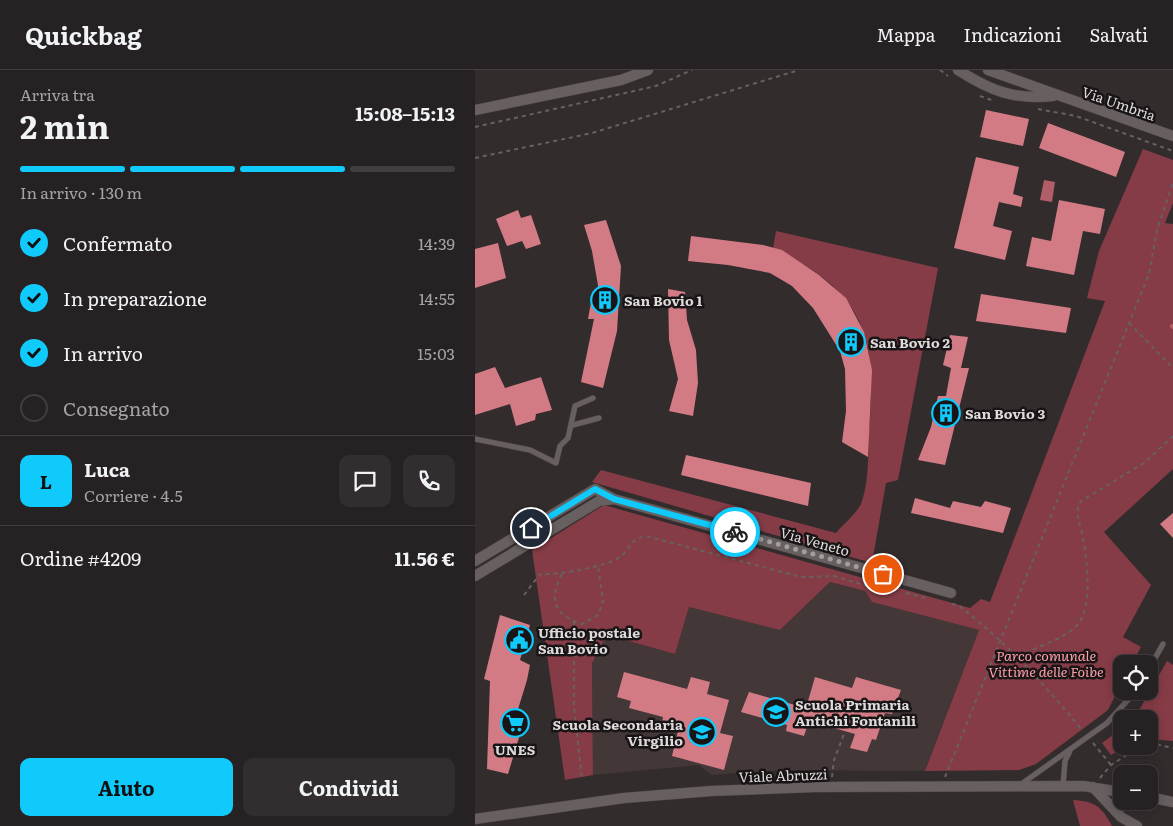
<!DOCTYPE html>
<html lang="it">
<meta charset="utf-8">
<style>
:root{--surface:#262122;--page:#322e2f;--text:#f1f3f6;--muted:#a4a3a5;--line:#423e40;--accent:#0fcafa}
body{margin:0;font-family:Literata,serif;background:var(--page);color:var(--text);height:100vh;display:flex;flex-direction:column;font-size:19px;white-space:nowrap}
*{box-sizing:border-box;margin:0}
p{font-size:16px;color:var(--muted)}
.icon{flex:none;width:28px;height:28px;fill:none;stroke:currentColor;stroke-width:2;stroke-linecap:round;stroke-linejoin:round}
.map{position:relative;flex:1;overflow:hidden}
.details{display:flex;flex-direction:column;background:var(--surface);width:475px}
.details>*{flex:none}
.fabs{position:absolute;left:638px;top:585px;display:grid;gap:10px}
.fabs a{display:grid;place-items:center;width:45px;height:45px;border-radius:10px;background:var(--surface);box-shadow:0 2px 12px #0003,0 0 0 1px var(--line);font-size:25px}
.pin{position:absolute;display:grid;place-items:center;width:42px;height:42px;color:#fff;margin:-21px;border:2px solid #fff;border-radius:50%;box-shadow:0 1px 5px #0007}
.courier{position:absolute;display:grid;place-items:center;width:50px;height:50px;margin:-25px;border:4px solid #0fcafa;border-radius:50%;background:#fff;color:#222;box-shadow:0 1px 6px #0007}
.head em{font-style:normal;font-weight:700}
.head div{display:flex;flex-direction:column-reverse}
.head{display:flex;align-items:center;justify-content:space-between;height:85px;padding:0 20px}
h1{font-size:32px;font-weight:700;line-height:38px}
.bar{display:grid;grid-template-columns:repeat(4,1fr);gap:8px 5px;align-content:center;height:60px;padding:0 20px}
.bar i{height:6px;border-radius:4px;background:var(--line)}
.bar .active{background:var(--accent)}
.bar p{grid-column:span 4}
.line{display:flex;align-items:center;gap:12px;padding:0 20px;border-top:1px solid var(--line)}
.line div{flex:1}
.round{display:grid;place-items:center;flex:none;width:52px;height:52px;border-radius:10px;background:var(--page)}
ol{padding:0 20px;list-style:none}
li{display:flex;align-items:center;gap:15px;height:55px}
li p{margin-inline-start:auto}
li .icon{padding:5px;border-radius:50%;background:var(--accent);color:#111;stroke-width:4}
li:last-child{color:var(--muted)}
li i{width:28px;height:28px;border:2px solid var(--line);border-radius:50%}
.primary-button{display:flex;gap:10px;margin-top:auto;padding:10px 20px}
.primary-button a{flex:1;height:58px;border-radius:10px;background:var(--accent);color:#111;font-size:20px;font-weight:700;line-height:58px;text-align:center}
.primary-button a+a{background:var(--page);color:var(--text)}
header{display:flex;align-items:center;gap:30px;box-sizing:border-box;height:70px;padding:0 25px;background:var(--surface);border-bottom:1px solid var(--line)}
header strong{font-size:24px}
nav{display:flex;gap:28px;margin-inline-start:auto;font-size:18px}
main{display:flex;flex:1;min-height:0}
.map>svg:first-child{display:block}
</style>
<header>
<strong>Quickbag</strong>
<nav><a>Mappa</a><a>Indicazioni</a><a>Salvati</a></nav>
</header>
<main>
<section class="details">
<div class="head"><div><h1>2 min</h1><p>Arriva tra</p></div><em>15:08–15:13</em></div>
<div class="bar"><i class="active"></i><i class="active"></i><i class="active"></i><i></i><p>In arrivo · 130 m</p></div>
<ol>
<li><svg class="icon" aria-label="check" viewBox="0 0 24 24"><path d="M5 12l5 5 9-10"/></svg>Confermato<p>14:39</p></li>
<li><svg class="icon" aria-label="check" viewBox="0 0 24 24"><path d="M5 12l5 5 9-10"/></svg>In preparazione<p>14:55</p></li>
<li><svg class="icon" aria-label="check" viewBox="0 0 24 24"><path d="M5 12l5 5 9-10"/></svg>In arrivo<p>15:03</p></li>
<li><i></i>Consegnato</li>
</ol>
<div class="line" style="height:90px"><b class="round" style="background:var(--accent);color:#111">L</b><div><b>Luca</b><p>Corriere · 4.5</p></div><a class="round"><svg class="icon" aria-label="chat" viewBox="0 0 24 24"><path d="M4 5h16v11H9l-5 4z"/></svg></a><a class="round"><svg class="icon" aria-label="phone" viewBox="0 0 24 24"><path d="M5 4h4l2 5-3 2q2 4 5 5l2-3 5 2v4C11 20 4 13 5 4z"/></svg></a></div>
<div class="line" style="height:65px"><div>Ordine #4209</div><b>11.56 €</b></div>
<div class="primary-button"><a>Aiuto</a><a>Condividi</a></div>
</section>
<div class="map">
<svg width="698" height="756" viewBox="0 0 698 756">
<rect width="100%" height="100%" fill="#332c2d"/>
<path fill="#433738" d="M355,512L390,521L397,532L504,560L450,701L308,700L236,705L224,695L118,705L117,592L132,565L200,584L214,537L305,560Z"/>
<path fill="#863c46" d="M668,79L698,90V133L690,153L698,154V399L629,462L676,515L648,567L666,577L657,594H646V614L633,640L561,694L544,700L450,701L504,560L397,532L390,521L355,512L305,560L214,537L200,584L132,565L117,593L118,705L90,710L57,480L129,435L495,538L506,529L515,532L630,231L612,228L624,181Z
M301,161L463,198L423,410L411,413L397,493L117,412L126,400L361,463C368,454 384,442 387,431C394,410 393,384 394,362C399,289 400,239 331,196C319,190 311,181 298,178Z
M692,591L698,595V671L674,669V649H659Z
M646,659V676H652L636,685L627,673Z
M598,730C620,731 627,737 637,756H605Z"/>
<path fill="#b25e68" d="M569,110L580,112L577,132L565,130Z"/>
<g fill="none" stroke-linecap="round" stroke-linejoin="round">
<path stroke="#b25e68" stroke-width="4" d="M697,256L698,257"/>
</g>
<path fill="#d37b85" d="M511,40L554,49L548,76L505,67Z
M573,53L650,82L641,107L564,78Z
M501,87L544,97L538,124L548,127L546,137L524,132L518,156L537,161L530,190L479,178Z
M584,130L630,139L625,164L608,161L599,205L551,196L557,167L576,171Z
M43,140L46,148L56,145L66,174L51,179L47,171L32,176L21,149Z
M131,150L146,196L142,261L128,318L106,312L119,249H113L118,221H124L117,181L109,155Z
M216,166L288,175L307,180L344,205L371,228L389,262L397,300L393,387L367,372L371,341L370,299L365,281L338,238L317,216L295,203L253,195L213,191Z
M23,173L31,208L0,218V179Z
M193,219L210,222L212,250L221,280L223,313L218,346L194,341L203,309L194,270Z
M506,224L596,238L591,263L501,251Z
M475,265L493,267L486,298H494L470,395L443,390L456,357L463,326H471L476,298L468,295Z
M20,297L30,318L66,307L77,340L61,344L60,350L41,356L35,334L0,345V304Z
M211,385L336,413L333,436L206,405Z
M440,428L475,438L478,431L506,437L510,431L536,438L528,463L436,443Z
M698,443V468L685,454Z
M25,545L55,555L45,590L55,595L52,610L40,649L49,651L33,704L12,699L15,611L9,609Z
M149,602L212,619L216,607L235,612L232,624L254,630L245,663L258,666L249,700L197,686L204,657L187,653L188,647L154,638L156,631L142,627Z
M340,607L377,618L381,607L426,620L417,644L410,643L401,670L397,669L392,682L375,678L380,664L334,651L329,666L311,661L312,655L266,642L274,622L331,638Z"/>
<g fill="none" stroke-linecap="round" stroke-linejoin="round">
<defs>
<path id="lane" d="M98,355L124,348
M0,369L55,380L81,393L85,376L93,368L100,336L118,328
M674,599L688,574
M545,715L632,653L661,621
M588,716L590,691L595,681"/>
<path id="street" d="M483,0C516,21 539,30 578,26
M513,0L698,66
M0,40L146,10L173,0
M0,491L120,419L139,429L476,523
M0,506L124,431L139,429
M618,717L646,747L662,756
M674,727L698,732
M0,749L149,728L236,721L340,717L608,716L646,722"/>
</defs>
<use href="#lane" stroke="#4e4848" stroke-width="6"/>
<use href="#street" stroke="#4e4848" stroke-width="11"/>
<path stroke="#676162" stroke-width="2" stroke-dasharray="4 4" stroke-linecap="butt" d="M465,0L473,6
M505,26L519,31
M563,39L601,46L698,81
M0,57L181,16L217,0
M0,88L117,63L324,0
M654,253L698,298
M87,504C73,531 79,544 107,554L123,545L128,532L123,496
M431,523L450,528
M49,525L65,504C83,505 131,497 145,487C156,479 153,470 171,466L326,507L359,506L389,515L414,518
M477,534L483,535C530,571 569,614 607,660
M99,551V636L107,710
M544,587C562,575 588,571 603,554C618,536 612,490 608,468C606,455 598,443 606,431L669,393L698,366
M618,673L636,695
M674,675L680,674L698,678
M357,707L359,690L369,664
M470,707L674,204L682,160L698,113
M625,708L636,695L666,676"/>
<use href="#lane" stroke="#675f60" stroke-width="5"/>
<use href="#street" stroke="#675f60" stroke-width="10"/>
</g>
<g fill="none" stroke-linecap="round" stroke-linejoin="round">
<path stroke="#a39e9e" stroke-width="5" stroke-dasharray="0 9" d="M260,462L408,504"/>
<path stroke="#0fcafa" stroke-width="6" d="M56,458L120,419L139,429L260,462"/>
</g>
<defs>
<symbol id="building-ring" viewBox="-11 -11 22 22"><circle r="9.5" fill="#191516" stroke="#0fcafa" stroke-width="1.5"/><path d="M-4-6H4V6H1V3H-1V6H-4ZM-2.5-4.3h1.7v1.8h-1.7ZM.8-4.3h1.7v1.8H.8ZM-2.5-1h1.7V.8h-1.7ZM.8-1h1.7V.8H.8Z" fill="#0fcafa"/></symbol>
<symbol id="civic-ring" viewBox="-11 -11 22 22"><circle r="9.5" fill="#191516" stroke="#0fcafa" stroke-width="1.5"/><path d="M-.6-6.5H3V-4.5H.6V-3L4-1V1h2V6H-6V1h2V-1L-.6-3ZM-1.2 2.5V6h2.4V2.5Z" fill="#0fcafa"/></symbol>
<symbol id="school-ring" viewBox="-11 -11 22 22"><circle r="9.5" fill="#191516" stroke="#0fcafa" stroke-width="1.5"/><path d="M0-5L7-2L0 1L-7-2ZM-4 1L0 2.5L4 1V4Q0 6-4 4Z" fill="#0fcafa"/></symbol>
<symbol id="supermarket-ring" viewBox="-11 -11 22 22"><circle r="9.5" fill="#191516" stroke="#0fcafa" stroke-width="1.5"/><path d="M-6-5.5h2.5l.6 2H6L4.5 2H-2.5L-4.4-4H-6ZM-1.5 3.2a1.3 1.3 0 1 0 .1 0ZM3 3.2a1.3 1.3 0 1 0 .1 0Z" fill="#0fcafa"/></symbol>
</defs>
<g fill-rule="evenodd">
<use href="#building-ring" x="114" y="214" width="32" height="32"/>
<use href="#building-ring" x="360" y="256" width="32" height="32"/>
<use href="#building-ring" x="455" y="327" width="32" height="32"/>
<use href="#civic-ring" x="28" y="554" width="32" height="32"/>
<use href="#school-ring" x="285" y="626" width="32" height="32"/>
<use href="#supermarket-ring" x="24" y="637" width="32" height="32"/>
<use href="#school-ring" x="211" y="646" width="32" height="32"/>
</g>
<g text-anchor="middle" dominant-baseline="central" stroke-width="5" stroke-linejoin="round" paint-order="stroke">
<g font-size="14" fill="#dfdbdb" stroke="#191516">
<text transform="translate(644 33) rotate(19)">Via Umbria</text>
<text transform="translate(340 471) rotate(16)">Via Veneto</text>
<text transform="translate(308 705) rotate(-2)">Viale Abruzzi</text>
</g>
<g font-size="14" font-weight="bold" fill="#dfdbdb" stroke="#191516" text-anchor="start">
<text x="149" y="230">San Bovio 1</text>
<text x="395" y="272">San Bovio 2</text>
<text x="490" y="343">San Bovio 3</text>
<text x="63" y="562">Ufficio postale<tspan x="63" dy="16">San Bovio</tspan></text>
<text x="320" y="634">Scuola Primaria<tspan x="320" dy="16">Antichi Fontanili</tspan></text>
<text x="208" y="654" text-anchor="end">Scuola Secondaria<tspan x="208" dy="16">Virgilio</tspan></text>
<text x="40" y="679" text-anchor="middle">UNES</text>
</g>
<g font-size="14" font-style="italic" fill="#fd9fa9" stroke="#191516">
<text x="571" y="585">Parco comunale<tspan x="571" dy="16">Vittime delle Foibe</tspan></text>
</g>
</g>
</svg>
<div class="fabs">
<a><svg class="icon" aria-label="locate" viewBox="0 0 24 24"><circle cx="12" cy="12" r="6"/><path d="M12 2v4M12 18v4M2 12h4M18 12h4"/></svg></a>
<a>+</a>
<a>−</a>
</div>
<div class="pin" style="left:408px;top:504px;background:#ea580c"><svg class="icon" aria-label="bag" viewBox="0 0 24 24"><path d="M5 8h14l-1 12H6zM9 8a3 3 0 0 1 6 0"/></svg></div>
<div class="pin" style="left:56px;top:458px;background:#1f2937"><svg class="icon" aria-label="home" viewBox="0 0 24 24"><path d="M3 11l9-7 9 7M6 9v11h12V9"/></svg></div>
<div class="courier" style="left:260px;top:462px"><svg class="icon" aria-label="bike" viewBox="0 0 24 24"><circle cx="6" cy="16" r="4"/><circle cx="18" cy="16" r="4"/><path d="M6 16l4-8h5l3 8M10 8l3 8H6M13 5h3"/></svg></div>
</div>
</main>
